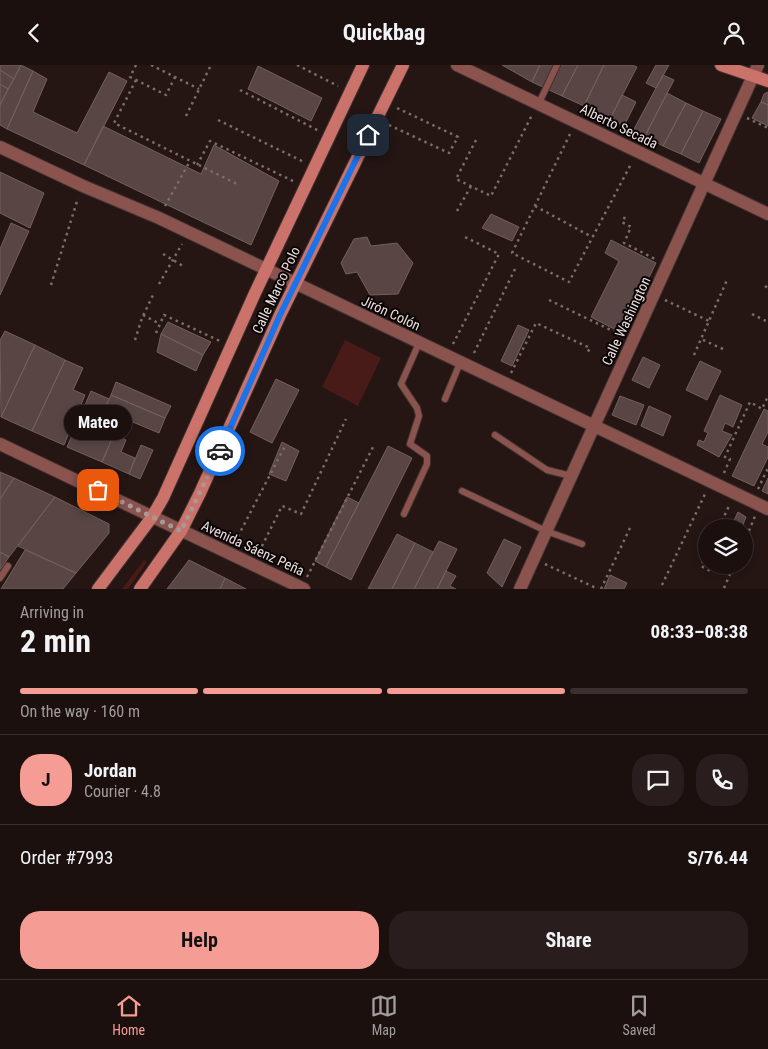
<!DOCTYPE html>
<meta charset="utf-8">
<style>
:root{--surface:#1c100f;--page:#291e1d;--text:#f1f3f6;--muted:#a09d9e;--line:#3a302f;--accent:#f59c94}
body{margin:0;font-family:"Roboto Condensed",sans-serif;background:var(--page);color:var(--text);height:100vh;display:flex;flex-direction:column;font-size:19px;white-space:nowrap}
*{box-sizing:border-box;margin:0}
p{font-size:16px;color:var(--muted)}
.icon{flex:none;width:28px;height:28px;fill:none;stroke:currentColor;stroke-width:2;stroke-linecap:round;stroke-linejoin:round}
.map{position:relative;height:524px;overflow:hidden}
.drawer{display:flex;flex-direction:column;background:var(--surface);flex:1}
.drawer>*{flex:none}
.buttons{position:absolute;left:698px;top:454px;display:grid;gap:10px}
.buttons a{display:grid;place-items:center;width:55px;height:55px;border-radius:50%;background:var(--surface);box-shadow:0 2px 8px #0003,0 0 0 1px var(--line);font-size:25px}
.pin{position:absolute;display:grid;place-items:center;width:42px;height:42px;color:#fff;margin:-21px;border-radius:10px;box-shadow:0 2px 8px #0006}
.courier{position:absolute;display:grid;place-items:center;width:50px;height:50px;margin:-25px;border:4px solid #1a73e8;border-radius:50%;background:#fff;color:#222;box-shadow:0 1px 6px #0007}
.bubble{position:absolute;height:35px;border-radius:18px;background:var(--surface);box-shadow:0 2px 8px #0003,0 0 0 1px var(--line);font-size:16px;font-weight:700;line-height:35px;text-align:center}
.summary em{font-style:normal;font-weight:700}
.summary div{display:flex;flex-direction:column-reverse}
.summary{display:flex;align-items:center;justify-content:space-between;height:85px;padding:0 20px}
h1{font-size:32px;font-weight:700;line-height:38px}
.bar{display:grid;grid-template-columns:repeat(4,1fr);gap:8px 5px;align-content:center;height:60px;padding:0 20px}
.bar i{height:6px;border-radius:4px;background:var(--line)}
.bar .current{background:var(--accent)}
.bar p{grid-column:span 4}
.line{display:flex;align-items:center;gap:12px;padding:0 20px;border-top:1px solid var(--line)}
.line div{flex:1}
.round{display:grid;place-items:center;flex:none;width:52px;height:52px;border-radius:20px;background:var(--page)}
.cta{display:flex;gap:10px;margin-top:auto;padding:10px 20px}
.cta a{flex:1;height:58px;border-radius:20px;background:var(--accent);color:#111;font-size:20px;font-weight:700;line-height:58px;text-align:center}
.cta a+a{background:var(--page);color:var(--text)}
header{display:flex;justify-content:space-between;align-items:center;height:65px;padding:0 20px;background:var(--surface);font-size:22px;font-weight:700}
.dock{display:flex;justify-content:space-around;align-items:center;height:70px;border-top:1px solid var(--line);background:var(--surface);font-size:14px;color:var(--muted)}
.dock a{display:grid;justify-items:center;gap:2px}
.dock .current{color:var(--accent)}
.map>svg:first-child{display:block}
</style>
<header><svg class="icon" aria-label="back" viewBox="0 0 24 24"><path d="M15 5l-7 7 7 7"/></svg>Quickbag<svg class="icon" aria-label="person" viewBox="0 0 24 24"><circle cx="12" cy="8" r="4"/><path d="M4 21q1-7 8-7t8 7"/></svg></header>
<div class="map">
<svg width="768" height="524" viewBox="0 0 768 524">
<rect width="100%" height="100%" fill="#251614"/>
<path fill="#481b19" d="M345,275L381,293L358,341L322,322Z
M144,495L147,497L128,524H122Z"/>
<path fill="#594644" stroke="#735f5d" d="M0,0H21L14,14L0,5Z
M21,0L33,6L7,64L0,60V40Z
M502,0H540L532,17Z
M540,0H578L562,31L532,17Z
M578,0H604L584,41L562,31Z
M604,0H632L637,2L610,54L584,41Z
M656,0H669L656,23L646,18Z
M258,1L322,33L311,56L248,24Z
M0,5L14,14L8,24L0,19Z
M33,6L47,14L33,47L77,68L109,7L127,16L84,100L7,64Z
M663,10L674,15L645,71L633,66Z
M0,19L8,24L0,40Z
M768,27V40L761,37L764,29Z
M667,28L686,38L663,81L645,71Z
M622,30L636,37L624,61L610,54Z
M761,37L768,40V61L752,53Z
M686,38L703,46L681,89L663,81Z
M703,46L721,54L699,98L681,89Z
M103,61L201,109L214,80L279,116L251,180L84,100Z
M0,107L44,128L30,163L0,148Z
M491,149L519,162L512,176L482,163Z
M11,158L29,166L0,230V184Z
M367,172L371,181L397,178L413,198L398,229L370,230L357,207L346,209L341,198L354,174Z
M611,175L656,198L622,268L591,252L619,196L605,188Z
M168,257L211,277L203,290L161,269Z
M518,260L529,265L512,301L501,296Z
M5,266L35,280L1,352L0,275Z
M161,269L203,290L196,306L157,287Z
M35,280L65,295L32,366L1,352Z
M643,292L660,300L649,323L632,315Z
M65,295L83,303L73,325L85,330L64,380L32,366Z
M700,296L721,306L707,335L686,325Z
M276,314L299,325L272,378L250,367Z
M116,317L171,341L165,353L111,330Z
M91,326L109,334L104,345L94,340L87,358L114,369L102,397L67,382Z
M111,330L165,353L159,368L104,345Z
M720,330L742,340L733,362L725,358L722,366L732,370L719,392L697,380L699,375L704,377L708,368L704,366Z
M620,331L644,340L636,360L612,350Z
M649,341L671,351L663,371L641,361Z
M764,344L768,346V367L762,379L768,382V392L754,421L732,411Z
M114,369L126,375L121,387L135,393L129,409L102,397Z
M282,377L299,386L286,416L269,409Z
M141,380L153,385L140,414L129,409Z
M388,381L412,393L351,515L326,502Z
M0,407L14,413L0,434Z
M14,413L55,432L9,492L0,487V434Z
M768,413V429L762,426Z
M55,432L109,459V468L76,508L18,481Z
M347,432L359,438L326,502L315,496Z
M738,447L746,452L742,462H731Z
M397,469L415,478L392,524H368Z
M504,474L521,482L502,522L487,508Z
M439,476L457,484L437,524H414Z
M415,478L433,487L414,524H392Z
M25,485L76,508L63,524H1Z
M0,487L9,492L0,505Z
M189,495L225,513L220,524H167Z
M716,500H724L721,507L714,504Z
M446,506L456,511L450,521L456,524H437Z
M610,510L627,518L624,524H604Z
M225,513L246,524H220Z"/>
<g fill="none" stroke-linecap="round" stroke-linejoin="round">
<defs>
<path id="service" d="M539,38L557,0
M445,334L460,298
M495,370L547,405L571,411
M462,426L546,466L582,479
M404,449L427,399V391L410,379L419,351L417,343L401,319L419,278
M0,513L8,501"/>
<path id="minor" d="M0,82L83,121L159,153L768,444
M520,524L758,0"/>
<path id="tertiary" d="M457,0L768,149
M0,379L304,524"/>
<path id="secondary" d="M721,0L768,16
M98,524L152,452L163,433L255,228L363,0
M140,524L181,466L200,428L280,250L403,0"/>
</defs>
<use href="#service" stroke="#413230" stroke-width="8"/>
<use href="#minor" stroke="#413230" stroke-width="14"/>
<use href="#tertiary" stroke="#413230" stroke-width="14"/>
<use href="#secondary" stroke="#413230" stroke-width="14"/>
<path stroke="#796c6a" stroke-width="2.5" stroke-dasharray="2.5 4" stroke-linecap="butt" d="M136,0L130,12L166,30L175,12
M151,0L199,24
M297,0L338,21
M136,15L114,58L239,120
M240,25L319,66
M186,51L211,0
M747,53L768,63
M218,55L304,97
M389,60L449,88L458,72L397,43
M570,69L512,188L569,217L631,99
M476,75L456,114L491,131L532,50
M197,100L210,76L293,116
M165,141L190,96
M535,141L592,172
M457,146L471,121
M625,152L622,157L631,162L624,178L655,194
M163,189L183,201
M159,219L182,179
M51,220L78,133
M765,221L768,223
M549,235L621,270
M665,235L709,256
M752,249L768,257
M143,250L160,259
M156,268L164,250L220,276
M135,275L142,253L154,228
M453,279L499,189L465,172
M723,284L701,274L727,215
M474,288L515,204
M694,290L701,274
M511,308L536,258L590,283L586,290
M724,408L730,394L725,392L750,337L762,344L768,331
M758,424L768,403
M719,462L730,439
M235,477L285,381
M744,478L755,451
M259,487L282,441L301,449L346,354
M706,490L701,501L712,507
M545,499L598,524
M307,512L373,382
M662,520L705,429
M724,523L734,500
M601,524L630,463"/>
<use href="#service" stroke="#8a534e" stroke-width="6"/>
<use href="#minor" stroke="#8a534e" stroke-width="12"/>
<use href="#tertiary" stroke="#8a534e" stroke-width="12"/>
<use href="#secondary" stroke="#cb726b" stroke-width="12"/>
</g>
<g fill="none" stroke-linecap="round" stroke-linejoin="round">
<path stroke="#a69998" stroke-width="5" stroke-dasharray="0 9" d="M98,425L181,466L220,386"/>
<path stroke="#1a73e8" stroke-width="6" d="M220,386L280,250L368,70"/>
</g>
<g text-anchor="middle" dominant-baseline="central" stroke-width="4" stroke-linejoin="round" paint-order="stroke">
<g font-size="14" fill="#ebe0df" stroke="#0a0404">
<text transform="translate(619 61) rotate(26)">Alberto Secada</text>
<text transform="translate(276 225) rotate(-65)">Calle Marco Polo</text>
<text transform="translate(391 248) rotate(25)">Jirón Colón</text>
<text transform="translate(626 256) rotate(-65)">Calle Washington</text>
<text transform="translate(253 483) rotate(25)">Avenida Sáenz Peña</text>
</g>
</g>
</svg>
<div class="buttons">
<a><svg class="icon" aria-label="layers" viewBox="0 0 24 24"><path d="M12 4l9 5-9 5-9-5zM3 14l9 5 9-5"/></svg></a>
</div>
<div class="pin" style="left:98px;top:425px;background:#ea580c"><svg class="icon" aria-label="bag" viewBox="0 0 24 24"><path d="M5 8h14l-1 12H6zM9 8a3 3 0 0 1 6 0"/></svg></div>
<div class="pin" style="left:368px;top:70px;background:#1f2937"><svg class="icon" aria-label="home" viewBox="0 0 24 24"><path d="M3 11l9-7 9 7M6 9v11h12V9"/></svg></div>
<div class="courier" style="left:220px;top:386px"><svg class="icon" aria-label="car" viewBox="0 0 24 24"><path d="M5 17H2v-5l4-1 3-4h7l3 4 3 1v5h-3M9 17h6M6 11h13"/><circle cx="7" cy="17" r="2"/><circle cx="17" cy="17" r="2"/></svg></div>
<div class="bubble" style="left:64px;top:340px;width:68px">Mateo</div>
</div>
<section class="drawer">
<div class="summary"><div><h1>2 min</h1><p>Arriving in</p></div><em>08:33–08:38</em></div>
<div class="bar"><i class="current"></i><i class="current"></i><i class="current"></i><i></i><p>On the way · 160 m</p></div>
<div class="line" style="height:90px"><b class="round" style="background:var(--accent);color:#111">J</b><div><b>Jordan</b><p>Courier · 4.8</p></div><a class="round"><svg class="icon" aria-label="chat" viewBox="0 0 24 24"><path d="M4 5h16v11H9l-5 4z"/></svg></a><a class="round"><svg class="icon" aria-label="phone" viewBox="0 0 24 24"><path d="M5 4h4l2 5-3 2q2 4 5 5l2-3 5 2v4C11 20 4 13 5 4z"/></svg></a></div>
<div class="line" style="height:65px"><div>Order #7993</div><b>S/76.44</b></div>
<div class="cta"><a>Help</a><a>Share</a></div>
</section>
<nav class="dock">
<a class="current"><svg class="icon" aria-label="home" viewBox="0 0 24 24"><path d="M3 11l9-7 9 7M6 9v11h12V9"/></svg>Home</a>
<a><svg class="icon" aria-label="map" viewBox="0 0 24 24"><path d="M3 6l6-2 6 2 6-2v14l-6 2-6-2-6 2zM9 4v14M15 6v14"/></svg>Map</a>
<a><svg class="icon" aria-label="saved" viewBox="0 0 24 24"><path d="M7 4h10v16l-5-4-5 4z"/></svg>Saved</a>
</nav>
